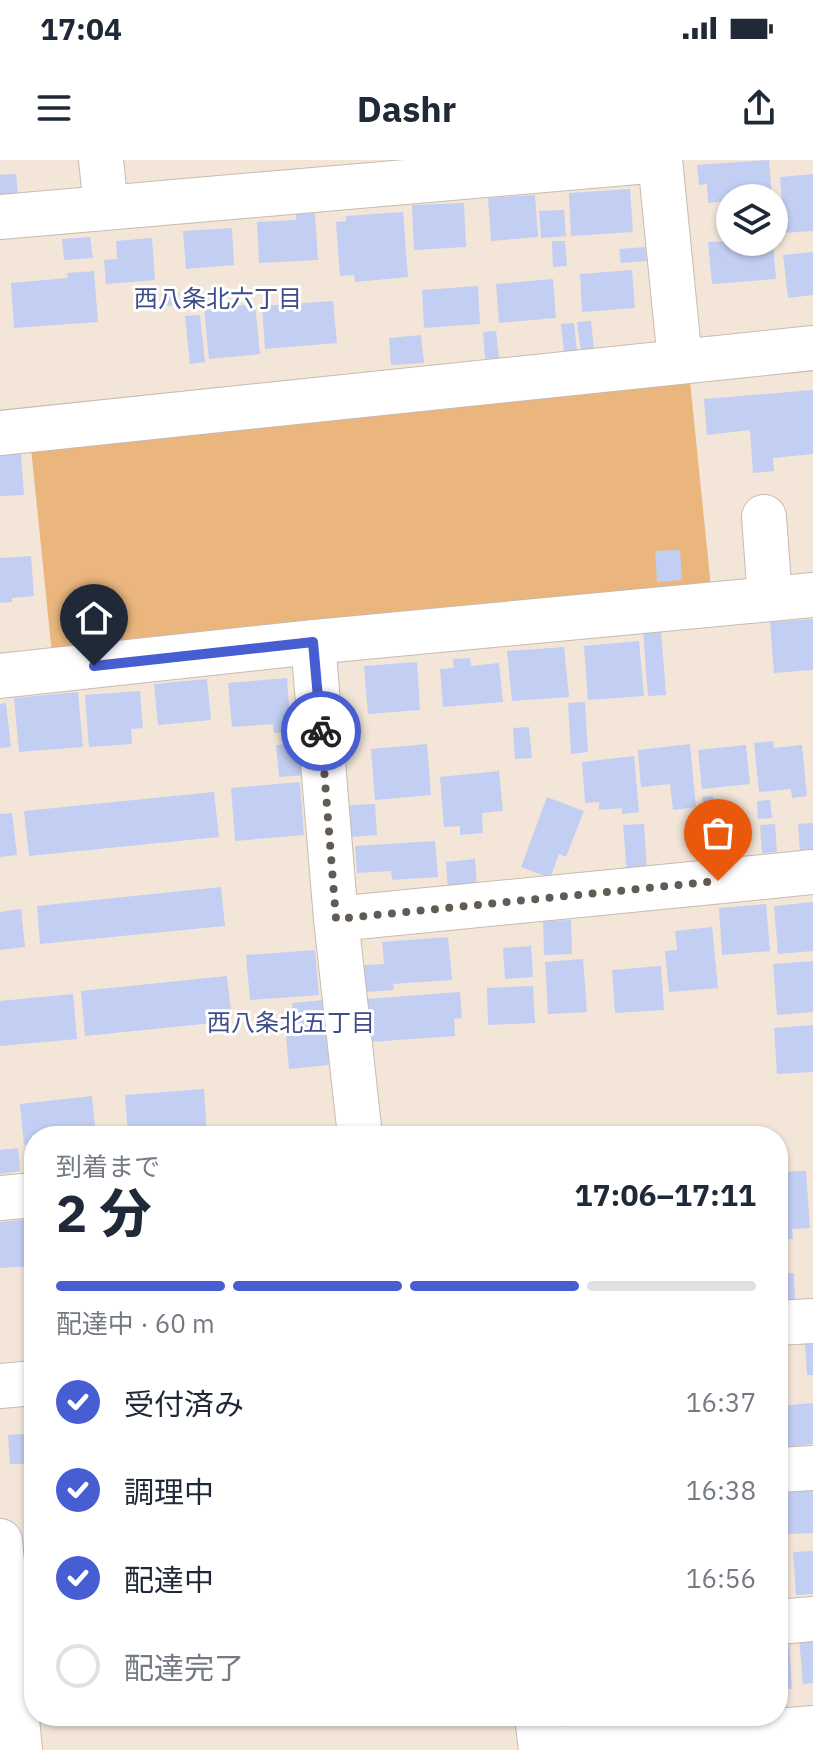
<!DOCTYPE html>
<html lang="ja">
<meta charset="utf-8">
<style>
:root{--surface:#fff;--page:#f6f6f7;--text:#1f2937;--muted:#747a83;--line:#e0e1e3;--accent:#475ed2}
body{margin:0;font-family:"IBM Plex Sans","Noto Sans JP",sans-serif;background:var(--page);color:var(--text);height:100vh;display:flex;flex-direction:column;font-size:30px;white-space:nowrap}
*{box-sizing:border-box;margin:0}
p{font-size:26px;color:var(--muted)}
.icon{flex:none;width:44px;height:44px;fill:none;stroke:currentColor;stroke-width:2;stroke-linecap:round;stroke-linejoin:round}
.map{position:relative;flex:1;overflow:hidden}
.details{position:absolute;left:24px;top:966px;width:764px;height:600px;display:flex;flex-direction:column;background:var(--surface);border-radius:32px;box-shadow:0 2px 6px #0004}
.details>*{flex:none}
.fabs{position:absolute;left:716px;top:24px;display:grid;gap:16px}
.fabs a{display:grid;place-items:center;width:72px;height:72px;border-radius:50%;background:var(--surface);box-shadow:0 2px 6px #0004;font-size:40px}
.pin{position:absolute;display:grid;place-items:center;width:68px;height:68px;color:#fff;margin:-82px -34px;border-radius:50% 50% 50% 0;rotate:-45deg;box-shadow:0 0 8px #0007}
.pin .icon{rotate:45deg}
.courier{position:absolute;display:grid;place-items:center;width:80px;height:80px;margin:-40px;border:6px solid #475ed2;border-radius:50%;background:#fff;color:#222;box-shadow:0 2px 10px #0007}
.overview em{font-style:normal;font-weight:800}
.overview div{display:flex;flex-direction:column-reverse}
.overview{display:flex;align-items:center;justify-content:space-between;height:136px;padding:0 32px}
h1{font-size:52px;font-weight:800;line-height:60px}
.bar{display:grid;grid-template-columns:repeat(4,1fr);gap:12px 8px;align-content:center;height:96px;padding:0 32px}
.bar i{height:10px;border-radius:6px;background:var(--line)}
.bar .on{background:var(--accent)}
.bar p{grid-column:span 4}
ol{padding:0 32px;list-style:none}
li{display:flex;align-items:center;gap:24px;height:88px}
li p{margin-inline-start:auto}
li .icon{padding:8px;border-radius:50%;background:var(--accent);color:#fff;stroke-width:4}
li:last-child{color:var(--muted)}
li i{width:44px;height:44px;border:4px solid var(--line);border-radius:50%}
.status{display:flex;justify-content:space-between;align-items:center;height:56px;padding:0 40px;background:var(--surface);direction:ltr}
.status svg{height:22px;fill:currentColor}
header{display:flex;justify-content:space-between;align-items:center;height:104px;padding:0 32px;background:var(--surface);font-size:36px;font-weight:800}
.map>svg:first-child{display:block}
</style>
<div class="status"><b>17:04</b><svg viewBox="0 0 49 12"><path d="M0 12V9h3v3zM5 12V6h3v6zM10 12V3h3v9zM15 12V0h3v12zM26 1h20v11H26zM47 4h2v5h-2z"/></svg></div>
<header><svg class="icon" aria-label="menu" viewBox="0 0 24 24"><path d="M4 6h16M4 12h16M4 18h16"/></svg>Dashr<svg class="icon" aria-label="share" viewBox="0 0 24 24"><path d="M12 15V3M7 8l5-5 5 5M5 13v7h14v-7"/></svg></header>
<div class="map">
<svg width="813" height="1590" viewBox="0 0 813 1590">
<rect width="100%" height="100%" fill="#f3e6d9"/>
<path fill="#eab67e" d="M690,221L711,428L52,494L31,288Z"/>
<path fill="#c2cef2" d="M769,0L772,37L730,38V41L708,43L707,24L699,25L697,5Z
M16,14L18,36L0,37V15Z
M813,14V71L784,73L780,17Z
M630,29L633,72L571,76L569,33Z
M535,35L538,77L491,81L488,38Z
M464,43L466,87L414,90L412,45Z
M564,50L566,76L541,78L539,51Z
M403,52L408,117L355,122L354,115L340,116L336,62L346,61V56Z
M315,53L318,100L259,103L257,62L296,60V54Z
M232,68L234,105L186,109L183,71Z
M90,77L93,98L64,100L62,79Z
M152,78L155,120L106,124L104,100L117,99L116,81Z
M552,81H565L567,106L553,107Z
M730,81L773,82L776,119L712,124L708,82Z
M645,87L647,101L621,103L619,89Z
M813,92V135L788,138L783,95Z
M632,110L635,148L582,152L580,114Z
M94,111L98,162L14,168L11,123L68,118L67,113Z
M553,119L556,158L499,163L496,124Z
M478,126L480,164L424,168L422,130Z
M179,133L180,145L162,146L161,134Z
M333,141L337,183L265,189L262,146Z
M255,144L260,194L209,199L204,148Z
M200,155L205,202L190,204L185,156Z
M591,161L594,190L581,191L577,162Z
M574,163L577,191L564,192L561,164Z
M496,171L499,198L485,199L483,172Z
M421,175L424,203L391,205L389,178Z
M813,230V294L773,298L774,311L753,313L750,270L707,275L704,239Z
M21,293L24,335L0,336V294Z
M680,390L682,420L657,422L655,391Z
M31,396L34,436L12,438V442L0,443V398Z
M813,459V510L774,513L770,462Z
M661,470L666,535L648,536L643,471Z
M639,481L644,536L588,540L584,486Z
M564,487L569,537L512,541L507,491Z
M470,498L471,506L499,503L503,542L443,547L440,509L454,508L453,499Z
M417,502L420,550L368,554L364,506Z
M287,518L291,572L274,573L273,564L232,567L228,523Z
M207,519L211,560L158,565L154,524Z
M140,531L143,568L131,569L132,584L89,587L85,535Z
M78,532L83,587L19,592L14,538Z
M585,542L588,592L571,594L568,543Z
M6,543L11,587L0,588V544Z
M529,567L532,598L515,599L513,568Z
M773,581L774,588L802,585L807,636L792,638L791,629L759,632L754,583Z
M302,583L304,615L279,617L276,585Z
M427,584L431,635L375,640L371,589Z
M690,584L696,647L673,650L670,624L641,627L638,590Z
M746,585L750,624L702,629L698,590Z
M634,596L639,652L622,654V648L599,650V642L585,643L582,602Z
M499,611L503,651L482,653L483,673L460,675V666L444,667L440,617Z
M300,622L304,675L235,681L231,628Z
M214,632L219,677L29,696L24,651Z
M713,636L716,664L705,665L702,637Z
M547,637L584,651L566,697L559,694L550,718L521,707Z
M770,640L772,658L758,659L757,641Z
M375,644L377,675L351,677L350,645Z
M12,653L17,695L0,697V654Z
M813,663V689L800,690L798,664Z
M644,664L647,712L627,714L623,665Z
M775,664L777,692L762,693L760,665Z
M719,669L722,696L706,697L704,670Z
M435,681L438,717L392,720L391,711L357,713L355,686Z
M475,699L477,726L448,729L446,702Z
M221,727L225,766L40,784L37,746Z
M813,742V791L778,794L774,746Z
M766,744L770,791L722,795L719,748Z
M21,749L25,787L0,790V752Z
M571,760L572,794L544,795L543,761Z
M712,767L718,828L669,832L665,791L677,790L675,771Z
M448,777L452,820L393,824L394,830L365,832L364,805L384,804L382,782Z
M531,786L533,817L505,819L503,788Z
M315,790L319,835L250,840L246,795Z
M583,799L587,852L548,854L545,802Z
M813,801V852L777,855L773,804Z
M661,806L664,850L615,853L612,810Z
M227,816L232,861L85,876L81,831Z
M533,826L535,863L488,865L487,828Z
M460,832L462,858L454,859L455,876L370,882L366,839Z
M73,834L77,879L0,886V841Z
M323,840L329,905L289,909L286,876H295L292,843Z
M813,865V912L777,914L774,868Z
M204,929L207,976H128L125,935Z
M92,936L96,976H34V984L24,985L20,944Z
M18,988L20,1011L0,1014V990Z
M806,1011L810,1068L792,1069L793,1079L778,1080V1012Z
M34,1059V1106L0,1108V1062Z
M794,1113L795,1143L778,1144V1114Z
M813,1183V1215H807L805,1184Z
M813,1243V1284L779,1288L778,1246Z
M34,1258V1303H31L27,1259Z
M24,1274L26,1304H10L8,1275Z
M813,1326V1373L786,1374L783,1327Z
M813,1391V1434L796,1435L793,1392Z
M783,1394L786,1432L778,1433V1395Z
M813,1476V1523L803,1524L799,1477Z
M789,1481L792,1529H778V1482Z"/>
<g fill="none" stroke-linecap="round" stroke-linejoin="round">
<defs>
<path id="minor" d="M101,0L106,47
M660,0L680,201
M0,57L660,0
M0,273L813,188
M764,357L770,439
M313,482L336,759L360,976
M0,516L313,482L813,435
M336,759L813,712
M0,1038L34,1035
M778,1163L813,1161
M0,1226L34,1223
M778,1310L813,1308
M0,1381L20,1590
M778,1462L813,1459
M537,1556L541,1590L813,1568"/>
</defs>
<use href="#minor" stroke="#c8bbaf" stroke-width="46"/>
<use href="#minor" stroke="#fff" stroke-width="44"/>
</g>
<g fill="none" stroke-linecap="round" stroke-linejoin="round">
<path stroke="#625b53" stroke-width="8" stroke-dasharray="0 14.4" d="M321,571L336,759L718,721"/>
<path stroke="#475ed2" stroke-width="10" d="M94,506L313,482L321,571"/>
</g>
<g text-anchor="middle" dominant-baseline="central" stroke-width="6" stroke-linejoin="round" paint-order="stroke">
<g font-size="24" fill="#3e4e8a" stroke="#fff">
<text x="218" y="138">西八条北六丁目</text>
<text x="291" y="862">西八条北五丁目</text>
</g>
</g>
</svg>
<div class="fabs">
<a><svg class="icon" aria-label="layers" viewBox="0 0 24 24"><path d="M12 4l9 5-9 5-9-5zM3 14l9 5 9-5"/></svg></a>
</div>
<div class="pin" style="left:718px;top:721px;background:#ea580c"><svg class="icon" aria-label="bag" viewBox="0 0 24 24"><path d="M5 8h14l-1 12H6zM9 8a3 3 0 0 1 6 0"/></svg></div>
<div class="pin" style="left:94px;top:506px;background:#1f2937"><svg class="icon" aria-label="home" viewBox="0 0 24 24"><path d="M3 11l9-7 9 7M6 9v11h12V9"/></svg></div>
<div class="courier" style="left:321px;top:571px"><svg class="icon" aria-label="bike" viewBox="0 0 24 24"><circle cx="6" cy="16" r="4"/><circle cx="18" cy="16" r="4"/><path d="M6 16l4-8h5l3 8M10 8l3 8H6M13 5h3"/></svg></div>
<section class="details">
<div class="overview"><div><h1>2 分</h1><p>到着まで</p></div><em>17:06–17:11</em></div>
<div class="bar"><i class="on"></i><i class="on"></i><i class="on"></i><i></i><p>配達中 · 60 m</p></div>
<ol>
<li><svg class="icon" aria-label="check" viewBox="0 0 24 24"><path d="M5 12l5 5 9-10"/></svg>受付済み<p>16:37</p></li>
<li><svg class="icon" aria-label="check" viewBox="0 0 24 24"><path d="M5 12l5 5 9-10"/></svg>調理中<p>16:38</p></li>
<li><svg class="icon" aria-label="check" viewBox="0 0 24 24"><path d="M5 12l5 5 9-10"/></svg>配達中<p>16:56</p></li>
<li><i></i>配達完了</li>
</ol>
</section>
</div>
